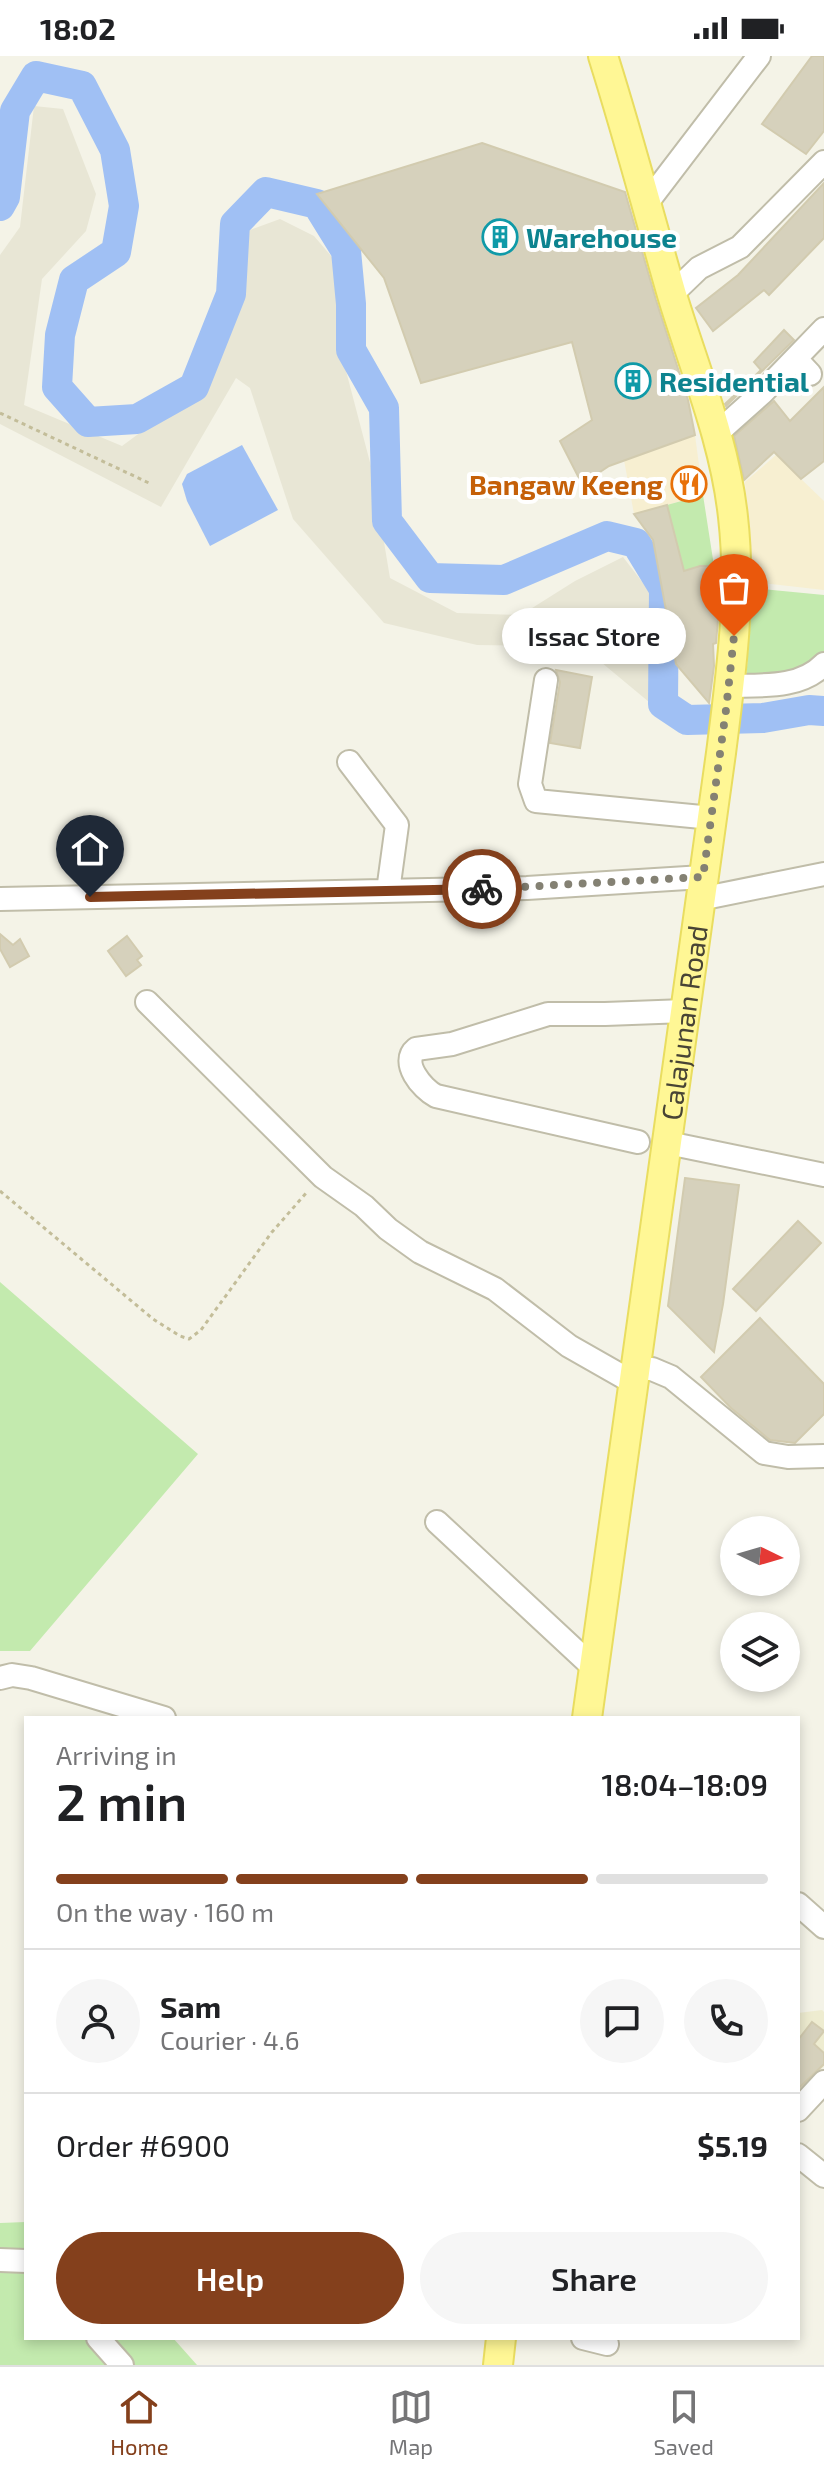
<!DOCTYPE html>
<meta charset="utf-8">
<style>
:root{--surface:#fff;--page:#f6f6f6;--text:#202124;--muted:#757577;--line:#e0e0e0;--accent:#84401c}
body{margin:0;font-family:"Exo 2",sans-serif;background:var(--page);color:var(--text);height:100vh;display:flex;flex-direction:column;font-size:30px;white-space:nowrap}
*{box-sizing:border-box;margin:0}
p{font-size:26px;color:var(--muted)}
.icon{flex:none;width:44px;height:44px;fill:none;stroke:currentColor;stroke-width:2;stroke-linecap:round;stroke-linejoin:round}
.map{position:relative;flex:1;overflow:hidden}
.side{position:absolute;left:24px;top:1660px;width:776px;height:624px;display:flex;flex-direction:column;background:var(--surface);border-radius:0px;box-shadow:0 4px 12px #0003}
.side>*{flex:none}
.needle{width:52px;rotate:95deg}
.tools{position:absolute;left:720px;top:1460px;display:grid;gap:16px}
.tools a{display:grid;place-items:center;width:80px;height:80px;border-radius:50%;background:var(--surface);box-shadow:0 4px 12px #0003;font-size:40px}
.pin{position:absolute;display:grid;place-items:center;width:68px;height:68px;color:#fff;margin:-82px -34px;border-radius:50% 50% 50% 0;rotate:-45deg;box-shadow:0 0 8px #0007}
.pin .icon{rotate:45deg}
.courier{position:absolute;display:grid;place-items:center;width:80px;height:80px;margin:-40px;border:6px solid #84401c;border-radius:50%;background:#fff;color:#222;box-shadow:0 2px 10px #0007}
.bubble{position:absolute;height:56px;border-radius:28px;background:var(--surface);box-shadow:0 4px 12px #0003;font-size:26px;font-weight:600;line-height:56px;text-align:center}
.summary em{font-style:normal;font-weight:600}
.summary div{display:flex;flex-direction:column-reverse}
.summary{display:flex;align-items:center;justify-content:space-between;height:136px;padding:0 32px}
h1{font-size:52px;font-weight:600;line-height:60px}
.bar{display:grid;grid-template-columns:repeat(4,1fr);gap:12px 8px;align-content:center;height:96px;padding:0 32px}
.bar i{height:10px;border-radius:6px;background:var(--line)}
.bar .current{background:var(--accent)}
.bar p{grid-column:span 4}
.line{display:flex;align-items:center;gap:20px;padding:0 32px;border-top:2px solid var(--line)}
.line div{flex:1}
.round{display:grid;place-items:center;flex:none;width:84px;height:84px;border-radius:42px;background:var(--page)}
.primary-button{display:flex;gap:16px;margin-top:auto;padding:16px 32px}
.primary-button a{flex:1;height:92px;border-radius:48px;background:var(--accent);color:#fff;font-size:32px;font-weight:600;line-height:92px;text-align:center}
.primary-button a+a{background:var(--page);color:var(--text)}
.status{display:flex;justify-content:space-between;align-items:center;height:56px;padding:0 40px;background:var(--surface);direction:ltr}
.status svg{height:22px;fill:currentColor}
.menu{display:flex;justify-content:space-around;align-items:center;height:112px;border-top:2px solid var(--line);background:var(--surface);font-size:22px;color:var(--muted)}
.menu a{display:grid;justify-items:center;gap:4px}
.menu .current{color:var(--accent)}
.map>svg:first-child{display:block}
</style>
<div class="status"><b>18:02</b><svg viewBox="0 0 49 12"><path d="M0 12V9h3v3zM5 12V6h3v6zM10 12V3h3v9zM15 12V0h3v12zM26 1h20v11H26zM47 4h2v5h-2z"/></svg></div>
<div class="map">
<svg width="824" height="2309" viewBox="0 0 824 2309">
<rect width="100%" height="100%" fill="#f4f3e7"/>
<path fill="#e8e6d5" d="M34,50L63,53L96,138L86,175L42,223L24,349L122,390L198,334L227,282L247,175L280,163L314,180L338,208L345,311L372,414L390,522L457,557L521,559L575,525L623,501L650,536L653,600L649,646L578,587L549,590L477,589L384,567L293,463L250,332L236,322L161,451L0,368V199L20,171Z"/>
<path fill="#f7efd1" d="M695,379L703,439L634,458L624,404Z
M776,399L824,445V534L753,526L745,426Z"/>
<path fill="#eeecd0" d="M822,1954L824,1956V2010L799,2036L798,1957Z"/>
<path fill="#c3eaae" d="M703,439L714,510H700L684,515L667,449Z
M753,532L824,539V601L810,617L746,625Z
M0,1226L198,1398L30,1595H0Z
M26,2166V2282H173L197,2309H0V2167Z"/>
<path fill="#a0c0f4" d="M242,389L278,454L210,490L187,445L182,428L187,418Z"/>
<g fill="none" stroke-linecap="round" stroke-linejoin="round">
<path stroke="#a0c0f4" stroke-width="30" d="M0,150L5,141L15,55L36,20L82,30L115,94L124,150L116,196L74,224L60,279L57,331L88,366L137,363L194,331L231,238L235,168L266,136L317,148L346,195L351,248V294L384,352L387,465L430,522L504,524L607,480L636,487L664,533L663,648L687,664L763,662L809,654L824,655"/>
</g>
<path fill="#d6d1bc" stroke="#d2cbaf" stroke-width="2" d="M812,0H824V75L806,98L762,68Z
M482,87L625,136L656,244L688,344L695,379L609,410L582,428L560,385L592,364L572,286L421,327L384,222L317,138Z
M824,127V182L769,239L764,234L713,275L696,252L738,219Z
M784,274L794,284L726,350L725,348L761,314L754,306Z
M824,331V405L801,423L774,396L744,424L734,380L774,345L790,365Z
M667,449L684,515L700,510H714L718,563L716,587L713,588L714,610L709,647L676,608L653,484L634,458Z
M556,614L592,621L580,692L550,687L560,626Z
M0,878L13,889L20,883L29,900L10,911L0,893Z
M127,880L142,900L137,904L141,909L126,920L108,895Z
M685,1122L739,1129L723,1248L714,1296L668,1250Z
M798,1165L821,1187L756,1255L733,1233Z
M760,1262L824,1328V1358L795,1387L770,1384L731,1352L701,1321Z
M812,1966L824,1975L814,1988L824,1997V2008L798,2033V1984Z"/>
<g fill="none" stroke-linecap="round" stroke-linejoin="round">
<defs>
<path id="minor" d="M646,148L759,0
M672,238L699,212L740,191L824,106
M796,303L810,318
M716,378L762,337L824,273
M546,624L530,728L536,745L712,762
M729,630C761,629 800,633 824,608
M349,706L397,769L388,835
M0,843L527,832L703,821
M700,843L824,818
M147,946L323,1121L364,1150L388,1173L420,1196L495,1233L569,1290L634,1327
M638,1086L436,1040C422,1033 400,1006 416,993L452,988L548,958H605L685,955
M668,1087L824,1119
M636,1313H652L671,1321L764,1397L788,1401L824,1400
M437,1466L594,1612
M0,1622L12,1619L31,1622L164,1662
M798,1848L824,1871
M798,2054L824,2026
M798,2099L824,2120
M0,2204L26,2205
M98,2282L122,2309
M583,2282L607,2288"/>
<g id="major">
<path id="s1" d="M587,1662L721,697C731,619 742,539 733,461C725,385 694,312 672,239C649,159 628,79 603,0"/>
<path d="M498,2309L501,2282"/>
</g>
</defs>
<use href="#minor" stroke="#c0bda9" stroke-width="26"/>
<use href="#major" stroke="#e9dd60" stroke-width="32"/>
<path stroke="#c3bd99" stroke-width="3" stroke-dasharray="4 4" stroke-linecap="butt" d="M0,357L149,427
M0,1135L153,1263L180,1280L189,1283L201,1274L272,1176L308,1135"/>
<use href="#minor" stroke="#fff" stroke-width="22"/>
<use href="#major" stroke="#fff795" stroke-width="28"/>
</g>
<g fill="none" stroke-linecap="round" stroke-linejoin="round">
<path stroke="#848173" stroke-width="8" stroke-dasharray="0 14.4" d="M482,833L703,821L726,654L734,580"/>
<path stroke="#84401c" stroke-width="10" d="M90,841L482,833"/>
</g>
<defs>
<symbol id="building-ring" viewBox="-11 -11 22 22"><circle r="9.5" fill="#fff" stroke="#0f9aa8" stroke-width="1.5"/><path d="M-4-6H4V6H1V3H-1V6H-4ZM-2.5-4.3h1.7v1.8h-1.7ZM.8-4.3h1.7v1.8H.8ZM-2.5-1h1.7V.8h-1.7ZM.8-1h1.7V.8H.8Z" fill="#0f9aa8"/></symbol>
<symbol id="restaurant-ring" viewBox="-11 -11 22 22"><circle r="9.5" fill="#fff" stroke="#e8710a" stroke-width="1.5"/><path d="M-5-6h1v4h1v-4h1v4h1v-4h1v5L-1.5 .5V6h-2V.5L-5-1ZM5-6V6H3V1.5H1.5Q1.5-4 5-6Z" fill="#e8710a"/></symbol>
</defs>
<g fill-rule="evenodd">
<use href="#building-ring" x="480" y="161" width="40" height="40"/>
<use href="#building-ring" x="613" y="305" width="40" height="40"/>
<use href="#restaurant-ring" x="669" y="408" width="40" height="40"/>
</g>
<g text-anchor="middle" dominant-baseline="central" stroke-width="8" stroke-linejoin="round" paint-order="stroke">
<g font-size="28" font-weight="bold" fill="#0d838f" stroke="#fff" text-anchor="start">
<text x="526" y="181">Warehouse</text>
<text x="659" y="325">Residential</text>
</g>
<g font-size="28" font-weight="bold" fill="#c56008" stroke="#fff" text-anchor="end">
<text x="663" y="428">Bangaw Keeng</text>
</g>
<g font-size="28" fill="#484435" stroke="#fff">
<text stroke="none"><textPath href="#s1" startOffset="702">Calajunan Road</textPath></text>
</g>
</g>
</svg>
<div class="tools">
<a><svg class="needle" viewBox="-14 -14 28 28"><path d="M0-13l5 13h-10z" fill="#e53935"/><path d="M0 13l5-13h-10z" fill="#757577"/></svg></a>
<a><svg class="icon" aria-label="layers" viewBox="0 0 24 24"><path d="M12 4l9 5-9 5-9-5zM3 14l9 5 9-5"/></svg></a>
</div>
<div class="pin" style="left:734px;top:580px;background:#ea580c"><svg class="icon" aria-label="bag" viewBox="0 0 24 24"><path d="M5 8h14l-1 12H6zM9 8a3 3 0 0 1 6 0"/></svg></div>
<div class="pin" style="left:90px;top:841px;background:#1f2937"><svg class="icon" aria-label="home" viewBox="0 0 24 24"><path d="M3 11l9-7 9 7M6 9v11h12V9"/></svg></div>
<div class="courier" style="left:482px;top:833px"><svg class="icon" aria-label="bike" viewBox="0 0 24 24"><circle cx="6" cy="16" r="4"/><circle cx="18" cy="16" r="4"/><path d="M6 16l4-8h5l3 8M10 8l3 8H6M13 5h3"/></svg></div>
<div class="bubble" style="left:502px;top:552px;width:184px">Issac Store</div>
<section class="side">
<div class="summary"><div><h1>2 min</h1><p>Arriving in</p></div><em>18:04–18:09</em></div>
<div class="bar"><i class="current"></i><i class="current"></i><i class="current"></i><i></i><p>On the way · 160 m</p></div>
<div class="line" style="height:144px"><a class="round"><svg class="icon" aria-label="person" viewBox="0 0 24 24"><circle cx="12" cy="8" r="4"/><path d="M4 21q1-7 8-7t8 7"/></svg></a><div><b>Sam</b><p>Courier · 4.6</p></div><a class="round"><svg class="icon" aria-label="chat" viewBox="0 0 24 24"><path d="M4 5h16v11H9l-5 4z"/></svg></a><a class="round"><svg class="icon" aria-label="phone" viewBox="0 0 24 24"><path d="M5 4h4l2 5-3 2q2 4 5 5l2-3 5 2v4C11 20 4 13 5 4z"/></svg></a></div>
<div class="line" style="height:104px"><div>Order #6900</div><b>$5.19</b></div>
<div class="primary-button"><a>Help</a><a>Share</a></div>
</section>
</div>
<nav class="menu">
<a class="current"><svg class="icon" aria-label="home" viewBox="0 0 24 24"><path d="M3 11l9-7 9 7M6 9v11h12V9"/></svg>Home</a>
<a><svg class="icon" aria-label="map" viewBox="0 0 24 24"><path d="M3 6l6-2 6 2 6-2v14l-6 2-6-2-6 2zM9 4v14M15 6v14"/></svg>Map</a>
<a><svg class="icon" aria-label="saved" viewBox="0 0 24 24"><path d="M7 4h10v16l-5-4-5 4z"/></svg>Saved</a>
</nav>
